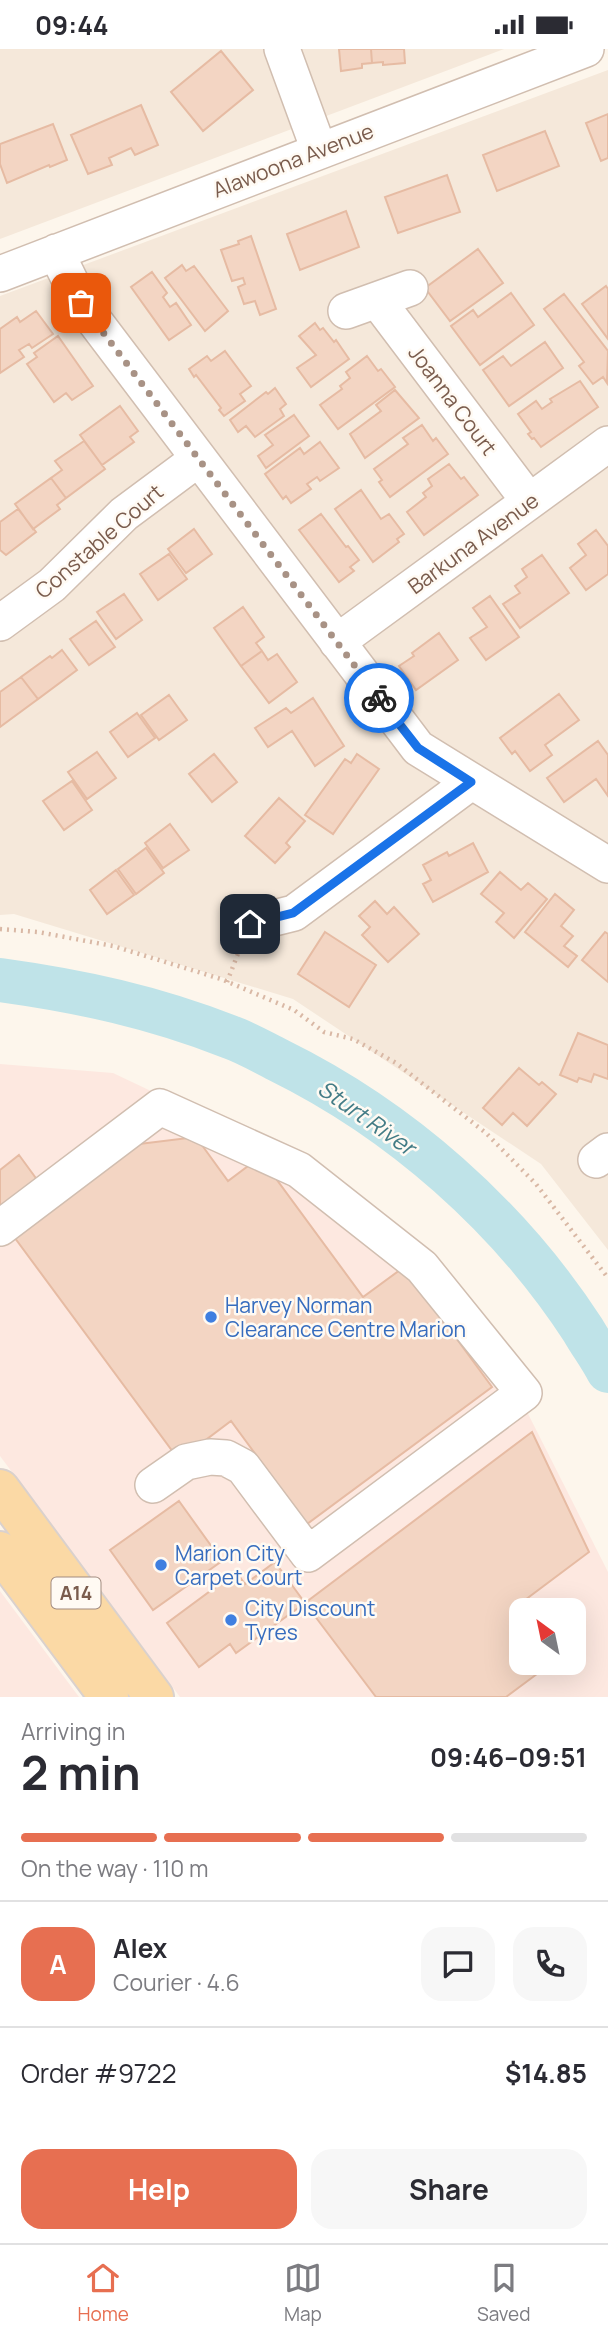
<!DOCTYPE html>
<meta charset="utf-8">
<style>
:root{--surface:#fff;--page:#f7f7f7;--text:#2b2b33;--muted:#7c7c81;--line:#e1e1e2;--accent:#e76f51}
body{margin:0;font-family:Manrope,sans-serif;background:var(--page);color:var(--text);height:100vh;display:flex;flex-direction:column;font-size:26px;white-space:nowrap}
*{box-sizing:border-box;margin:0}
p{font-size:23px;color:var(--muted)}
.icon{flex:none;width:38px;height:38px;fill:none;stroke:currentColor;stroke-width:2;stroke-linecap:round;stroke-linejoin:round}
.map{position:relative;height:1648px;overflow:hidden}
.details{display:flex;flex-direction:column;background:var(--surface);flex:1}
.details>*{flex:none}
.needle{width:46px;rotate:327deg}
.fabs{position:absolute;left:509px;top:1549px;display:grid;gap:14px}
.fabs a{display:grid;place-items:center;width:77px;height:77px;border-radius:14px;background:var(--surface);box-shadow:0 7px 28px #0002;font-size:35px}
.pin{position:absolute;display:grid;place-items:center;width:60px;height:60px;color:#fff;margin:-30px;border-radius:14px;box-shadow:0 4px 10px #0006}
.courier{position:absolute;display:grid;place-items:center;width:70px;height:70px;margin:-35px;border:5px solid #1a73e8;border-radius:50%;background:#fff;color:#222;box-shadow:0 2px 9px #0007}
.summary em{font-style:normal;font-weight:700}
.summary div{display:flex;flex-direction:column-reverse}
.summary{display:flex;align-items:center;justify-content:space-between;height:119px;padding:0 21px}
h1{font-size:46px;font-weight:700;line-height:52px}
.bar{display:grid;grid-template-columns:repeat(4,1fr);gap:10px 7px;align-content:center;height:84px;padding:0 21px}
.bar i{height:9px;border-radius:5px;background:var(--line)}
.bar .on{background:var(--accent)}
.bar p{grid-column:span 4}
.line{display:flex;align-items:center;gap:18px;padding:0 21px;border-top:2px solid var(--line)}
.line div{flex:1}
.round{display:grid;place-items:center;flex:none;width:74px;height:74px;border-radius:21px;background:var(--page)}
.primary-button{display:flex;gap:14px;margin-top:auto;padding:14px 21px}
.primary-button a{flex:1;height:80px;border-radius:21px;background:var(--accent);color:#fff;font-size:28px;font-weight:700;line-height:80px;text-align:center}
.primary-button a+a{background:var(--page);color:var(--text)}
.status{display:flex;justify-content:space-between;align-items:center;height:49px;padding:0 35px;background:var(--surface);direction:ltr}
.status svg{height:19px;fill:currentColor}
.tabs{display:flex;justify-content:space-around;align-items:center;height:98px;border-top:2px solid var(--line);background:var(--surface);font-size:19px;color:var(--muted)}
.tabs a{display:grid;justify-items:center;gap:4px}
.tabs .on{color:var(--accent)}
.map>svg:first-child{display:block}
</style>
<div class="status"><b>09:44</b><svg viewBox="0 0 49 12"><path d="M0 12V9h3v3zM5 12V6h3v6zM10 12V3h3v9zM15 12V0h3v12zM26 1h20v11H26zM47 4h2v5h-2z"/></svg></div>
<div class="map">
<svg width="608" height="1648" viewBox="0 0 608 1648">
<rect width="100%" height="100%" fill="#fdf6ec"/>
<path fill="#f5e8da" d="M0,0H504L0,190Z
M608,21V1201L541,1115L293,950L14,865L0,866V247Z"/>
<path fill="#fde8e0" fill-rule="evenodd" d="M0,1015L113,1024L349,1136L516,1341L608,1523V1648H180L0,1407ZM522,1561H574V1614H522Z
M0,1542L79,1648H0Z"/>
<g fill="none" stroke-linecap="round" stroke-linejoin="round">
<path stroke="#bfe3e8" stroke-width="44" d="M0,931C80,942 154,958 230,988C247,994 262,1003 278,1011C400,1071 509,1167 583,1281C591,1295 601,1308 608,1322"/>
</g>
<path fill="#f3d5c3" stroke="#e6bba3" stroke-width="2" d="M339,0H371L372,14L362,15V19L341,22Z
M371,0H404L405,14L383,16V13L372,14Z
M221,2L253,41L203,82L171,43Z
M141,56L158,96L135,106L131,99L109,109L112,116L88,125L71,86Z
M608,65V109L601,112L586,74Z
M53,75L67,111L50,118L49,116L7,134L0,115V95Z
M545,82L559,117L497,142L483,106Z
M447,126L460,163L398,184L385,148Z
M346,162L359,198L300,221L287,185Z
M251,187L276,260L260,266L255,252L244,255L238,238L245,235L243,229L232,232L221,201L239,195L238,192Z
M478,200L503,234L450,272L425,239Z
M182,216L186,222L194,217L228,262L205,282L165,229Z
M152,223L167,244L163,248L170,258L176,254L191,276L169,291L131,238Z
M606,237L608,240V290L582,255Z
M511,244L534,276L480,316L451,277L473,261L478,268Z
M564,245L608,302L607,334L603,328L593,335L579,317L584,313L544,260Z
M36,262L53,285L32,299L29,295L19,301L24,308L0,324V280L17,268L20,273Z
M315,274L320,281L323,279L334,293L336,291L349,310L311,338L297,319L316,306L299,287Z
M58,287L93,337L72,351L66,344L54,353L27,315L37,308L34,304Z
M545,293L563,319L509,357L483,321L503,307L511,317Z
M225,302L251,337L240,345L245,352L224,367L219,361L221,359L196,326L194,328L189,320L207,307L211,312Z
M367,307L378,322L381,320L395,338L338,380L320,356L342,340L340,337L350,329L346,323Z
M580,332L598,358L541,398L534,389L532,390L528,385L531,383L518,365L536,352L542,360L552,353L550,350Z
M275,339L286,355L280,360L284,367L255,388L246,377L238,383L230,371L266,343L268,345Z
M395,341L419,369L365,409L350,385L381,362L376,356Z
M120,357L138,382L130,388L134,393L102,416L80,386Z
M294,366L309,387L266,419L258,407L273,396L265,386Z
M422,376L433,392L436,389L448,405L390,448L379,433L382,431L374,420L408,395L403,389Z
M84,392L105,420L66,449L51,429L62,421L55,412Z
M320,393L339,419L320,432L317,428L307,435L311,440L291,454L286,447L283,450L265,425L300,399L304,405Z
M449,415L461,430L464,428L478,446L424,486L407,463L426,448L423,444L432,437L428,430Z
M51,429L66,449L57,456L60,460L33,480L15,455Z
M361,441L381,470L389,465L404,485L397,490L399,493L373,513L335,460Z
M18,460L36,483L6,506L0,501V473Z
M321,465L346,498L348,497L359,511L350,518L354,522L339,533L299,481Z
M194,480L212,505L186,524L168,500Z
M596,481L608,497V525L586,541L570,519L586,506L578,495Z
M169,505L187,530L158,551L140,525Z
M542,506L569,544L520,579L503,555L520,544L515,537L527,528L522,520Z
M124,545L142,571L116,590L97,563Z
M490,547L519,588L486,611L470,589L487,578L473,559Z
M243,558L264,588L256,594L262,602L241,617L214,579Z
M96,572L115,598L89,616L70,590Z
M439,584L458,611L416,641L399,617L414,607L412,604Z
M62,601L77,621L38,650L21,628L50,607L52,609Z
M262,602L268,611L277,605L297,633L269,654L241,617Z
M21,628L38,650L0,678V643Z
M559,645L579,671L545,696L552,706L530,722L515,702L512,705L500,689Z
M169,646L187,671L159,691L141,666Z
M313,649L344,697L315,717L292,682L268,698L255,679L286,659L291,664Z
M137,664L155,689L128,708L110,683Z
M598,692L608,706V747L596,730L564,753L547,729Z
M97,703L116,729L87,750L68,723Z
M214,705L237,733L212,753L189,725Z
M357,705L379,720L333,785L305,766L345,710L351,714Z
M72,732L92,761L64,781L43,752Z
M279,749L305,772L286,794L290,798L275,814L245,787Z
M170,775L189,801L163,819L145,794Z
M473,794L488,823L433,853L423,835L431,831L423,816L447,803L449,807Z
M146,799L164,824L136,845L118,820Z
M116,821L134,846L107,865L90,841Z
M500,823L521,841L528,834L547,850L514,889L496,873L504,864L481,845Z
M555,845L574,861L561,877L573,887L564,897L577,907L568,918L525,883Z
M375,852L387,865L394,858L419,885L388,913L362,886L370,878L359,867Z
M325,883L376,916L349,958L298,925Z
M605,883L608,885V933L582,911Z
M578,984L608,996V1030L594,1025L591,1033L579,1029L577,1033L560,1026Z
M519,1019L539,1036L542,1033L556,1045L527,1077L513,1064L502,1076L483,1059Z
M196,1088L228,1132L260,1108L363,1248L404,1218L492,1338L307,1475L231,1372L179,1411L9,1181L123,1097Z
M19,1106L38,1132L0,1161V1121Z
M532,1383L589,1503L513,1560L522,1572V1614H543L541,1622L506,1648H376L305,1554Z
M179,1452L222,1512L153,1561L110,1501Z
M275,1513L305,1554L236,1604L230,1595L199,1618L167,1574L236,1523L245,1535Z"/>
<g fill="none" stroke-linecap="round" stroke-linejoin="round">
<defs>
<path id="minor" d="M282,0L319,101
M56,203L81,254L418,699L608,816
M0,225L586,0
M377,251L529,452
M346,262L410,239
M0,574L52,536L124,465L198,410
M337,593L608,395
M250,875L294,864L471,733
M596,1111L608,1102
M0,1179L160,1058L299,1121L422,1218L524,1344L308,1505L243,1418L226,1409L210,1408L186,1413L153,1436"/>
<path id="major" d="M0,1440L154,1648
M0,1502L109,1648"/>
</defs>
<use href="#minor" stroke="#d1beb0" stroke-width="38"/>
<use href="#major" stroke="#dad1cd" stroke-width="42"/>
<path stroke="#d9b8a5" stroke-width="4.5" stroke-dasharray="2 5" stroke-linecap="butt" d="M0,880L38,883L113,897L221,930L294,961L324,983L353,990L396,1014L486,1084L536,1135L608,1229
M227,933L239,902"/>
<use href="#minor" stroke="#fff" stroke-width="35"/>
<use href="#major" stroke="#fbd9a5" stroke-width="38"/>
</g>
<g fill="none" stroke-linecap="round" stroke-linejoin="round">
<path stroke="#a89285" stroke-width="7" stroke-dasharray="0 12.6" d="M81,254L379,649"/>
<path stroke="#1a73e8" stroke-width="9" d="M250,875L293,864L471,733L418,699L379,649"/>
</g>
<g fill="#3f7fe0" stroke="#fffaf3" stroke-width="2.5">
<circle cx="211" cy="1268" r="7"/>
<circle cx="161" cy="1516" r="7"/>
<circle cx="231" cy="1571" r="7"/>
</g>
<g text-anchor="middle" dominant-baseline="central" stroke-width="5" stroke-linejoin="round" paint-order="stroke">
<rect fill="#fffaf3" stroke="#a28b7f" stroke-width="2" x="51.5" y="1528.5" width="49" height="31" rx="5"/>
<g font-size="19" font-weight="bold" fill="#7a5c4d">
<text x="76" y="1544">A14</text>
</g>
<g font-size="21" fill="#7a5c4d" stroke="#fffaf3">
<text transform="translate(293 111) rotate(-21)">Alawoona Avenue</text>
<text transform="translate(453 351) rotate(53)">Joanna Court</text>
<text transform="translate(99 492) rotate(-41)">Constable Court</text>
<text transform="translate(473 494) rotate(-36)">Barkuna Avenue</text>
</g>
<g font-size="21" fill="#366cbe" stroke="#fffaf3" text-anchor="start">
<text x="225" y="1256">Harvey Norman<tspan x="225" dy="24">Clearance Centre Marion</tspan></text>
<text x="175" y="1504">Marion City<tspan x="175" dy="24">Carpet Court</tspan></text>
<text x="245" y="1559">City Discount<tspan x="245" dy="24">Tyres</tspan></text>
</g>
<g font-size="23" font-style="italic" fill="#437c86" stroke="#fffaf3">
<text transform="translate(367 1068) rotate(35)">Sturt River</text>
</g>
</g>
</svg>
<div class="fabs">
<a><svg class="needle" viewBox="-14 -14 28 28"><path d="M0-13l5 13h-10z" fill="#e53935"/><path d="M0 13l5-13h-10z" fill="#7c7c81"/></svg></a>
</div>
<div class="pin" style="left:81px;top:254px;background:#ea580c"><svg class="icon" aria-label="bag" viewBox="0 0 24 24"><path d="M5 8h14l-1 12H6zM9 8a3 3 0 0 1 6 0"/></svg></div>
<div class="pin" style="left:250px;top:875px;background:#1f2937"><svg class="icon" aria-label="home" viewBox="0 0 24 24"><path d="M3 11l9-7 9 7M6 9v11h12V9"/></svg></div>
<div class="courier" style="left:379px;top:649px"><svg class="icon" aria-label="bike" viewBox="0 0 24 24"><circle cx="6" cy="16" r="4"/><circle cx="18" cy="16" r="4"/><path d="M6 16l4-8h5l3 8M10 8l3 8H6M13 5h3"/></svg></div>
</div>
<section class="details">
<div class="summary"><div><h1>2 min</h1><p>Arriving in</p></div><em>09:46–09:51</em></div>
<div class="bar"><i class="on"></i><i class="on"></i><i class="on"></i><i></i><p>On the way · 110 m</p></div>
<div class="line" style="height:126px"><b class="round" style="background:var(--accent);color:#fff">A</b><div><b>Alex</b><p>Courier · 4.6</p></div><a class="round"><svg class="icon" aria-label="chat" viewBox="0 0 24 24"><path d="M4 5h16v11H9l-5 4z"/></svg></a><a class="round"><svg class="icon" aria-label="phone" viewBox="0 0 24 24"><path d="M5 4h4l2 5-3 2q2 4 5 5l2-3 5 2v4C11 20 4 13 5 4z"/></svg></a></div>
<div class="line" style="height:91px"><div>Order #9722</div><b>$14.85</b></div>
<div class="primary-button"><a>Help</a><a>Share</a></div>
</section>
<nav class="tabs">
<a class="on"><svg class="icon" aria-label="home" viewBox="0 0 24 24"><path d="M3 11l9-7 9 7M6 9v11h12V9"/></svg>Home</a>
<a><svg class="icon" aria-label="map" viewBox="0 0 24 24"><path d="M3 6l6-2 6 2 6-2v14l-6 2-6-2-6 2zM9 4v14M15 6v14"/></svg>Map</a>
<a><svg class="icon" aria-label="saved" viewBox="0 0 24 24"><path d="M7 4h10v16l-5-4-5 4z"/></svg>Saved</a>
</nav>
